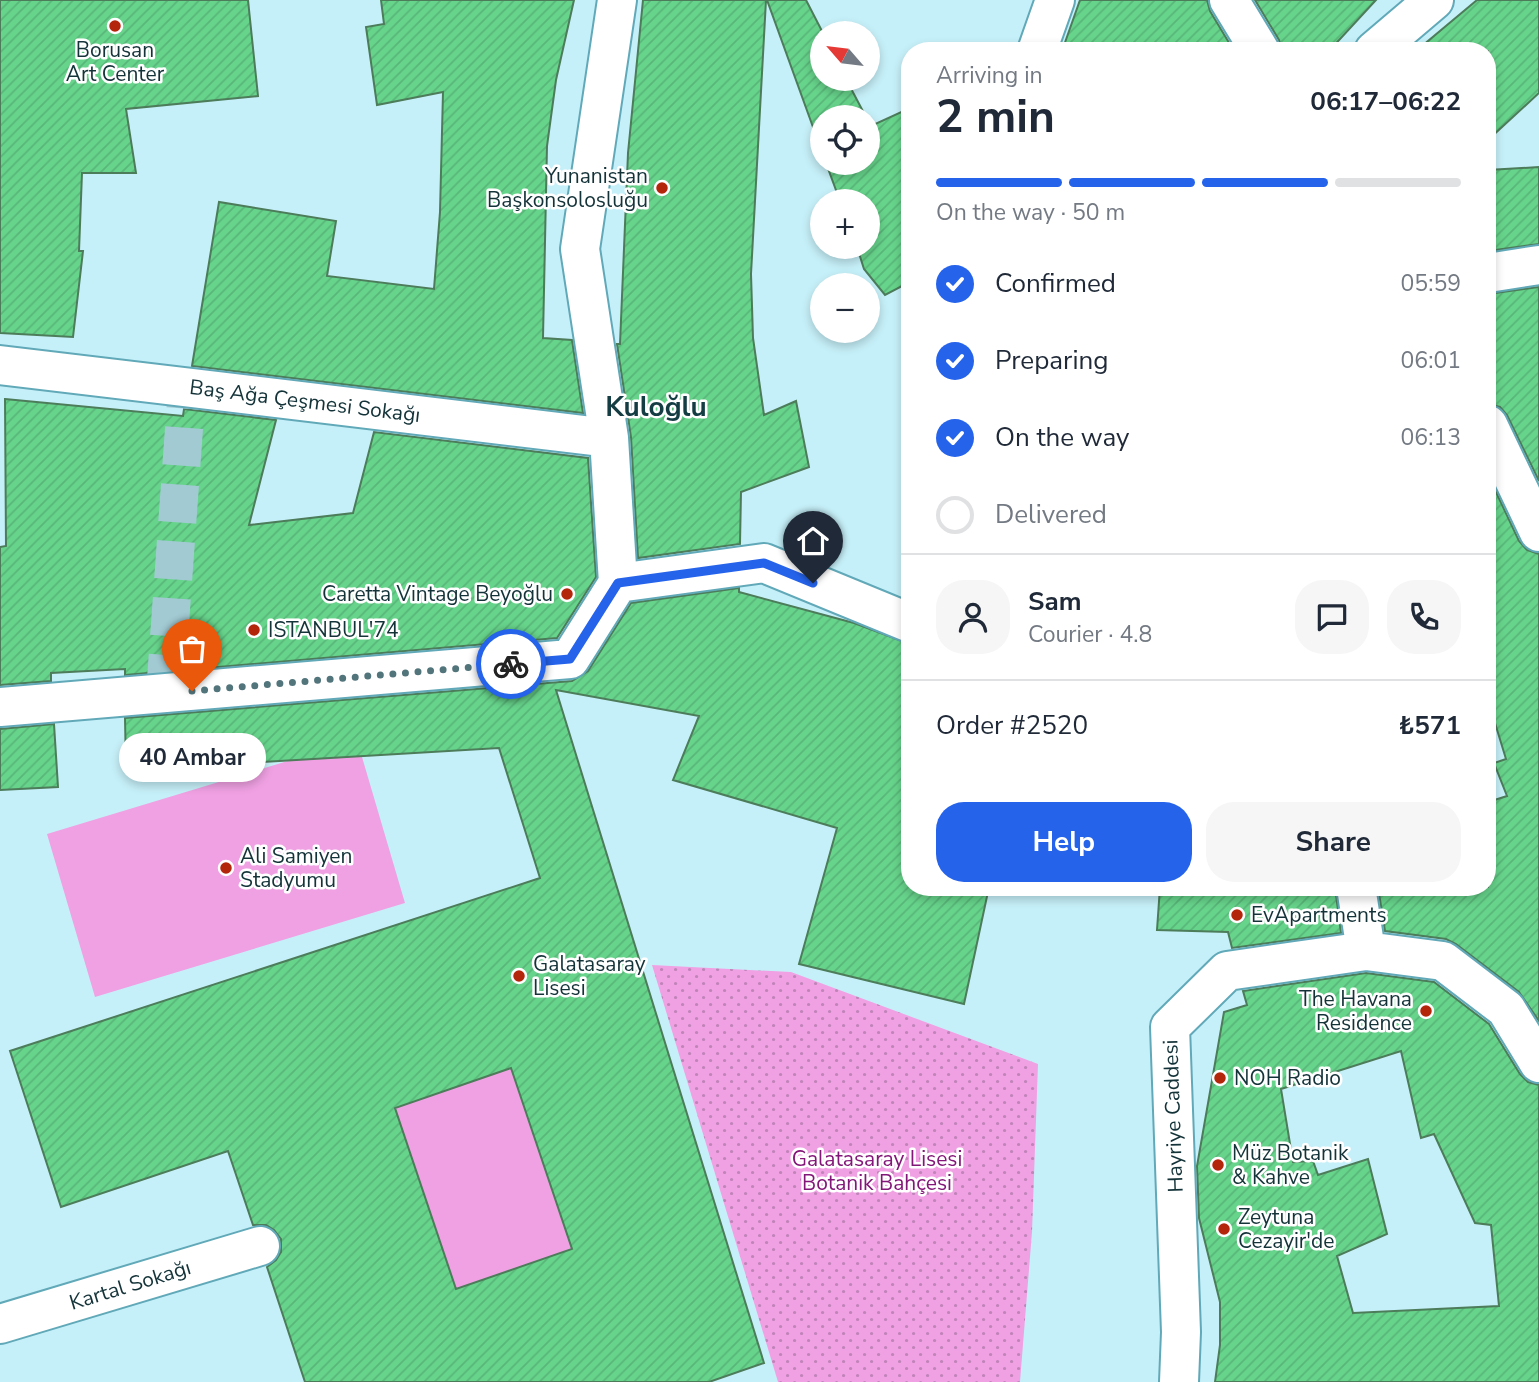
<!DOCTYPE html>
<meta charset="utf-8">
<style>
:root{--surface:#fff;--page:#f6f6f7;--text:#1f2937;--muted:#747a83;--line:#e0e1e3;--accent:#2563eb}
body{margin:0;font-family:"Nunito Sans",sans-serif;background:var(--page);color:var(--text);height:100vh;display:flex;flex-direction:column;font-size:26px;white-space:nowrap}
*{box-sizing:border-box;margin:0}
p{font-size:23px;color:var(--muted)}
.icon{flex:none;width:38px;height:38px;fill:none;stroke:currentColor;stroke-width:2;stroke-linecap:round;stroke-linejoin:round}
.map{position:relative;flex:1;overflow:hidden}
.sheet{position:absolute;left:901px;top:42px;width:595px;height:854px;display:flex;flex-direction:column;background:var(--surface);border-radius:28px;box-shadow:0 4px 10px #0003}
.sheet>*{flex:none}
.needle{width:46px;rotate:298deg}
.tools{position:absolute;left:810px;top:21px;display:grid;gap:14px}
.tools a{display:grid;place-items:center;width:70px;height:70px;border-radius:50%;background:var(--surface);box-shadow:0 4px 10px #0003;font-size:35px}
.pin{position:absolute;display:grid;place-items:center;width:60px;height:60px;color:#fff;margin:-72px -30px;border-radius:50% 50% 50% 0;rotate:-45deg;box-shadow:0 0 7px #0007}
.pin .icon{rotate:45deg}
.courier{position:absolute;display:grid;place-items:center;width:70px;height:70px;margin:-35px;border:5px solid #2563eb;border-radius:50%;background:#fff;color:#222;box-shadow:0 2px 9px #0007}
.bubble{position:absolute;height:49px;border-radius:24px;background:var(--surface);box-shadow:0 4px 10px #0003;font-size:23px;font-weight:700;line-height:49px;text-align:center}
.summary em{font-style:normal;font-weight:700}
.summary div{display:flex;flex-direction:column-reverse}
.summary{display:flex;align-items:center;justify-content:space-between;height:119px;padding:0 35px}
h1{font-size:46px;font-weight:700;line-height:52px}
.bar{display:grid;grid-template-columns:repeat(4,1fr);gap:10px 7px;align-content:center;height:84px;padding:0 35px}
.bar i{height:9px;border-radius:5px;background:var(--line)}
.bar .current{background:var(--accent)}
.bar p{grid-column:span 4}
.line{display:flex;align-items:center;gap:18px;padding:0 35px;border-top:2px solid var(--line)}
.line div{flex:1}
.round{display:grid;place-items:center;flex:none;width:74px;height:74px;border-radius:28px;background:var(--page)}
ol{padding:0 35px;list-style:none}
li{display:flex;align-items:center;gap:21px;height:77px}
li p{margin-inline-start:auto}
li .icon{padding:7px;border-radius:50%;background:var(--accent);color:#fff;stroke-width:4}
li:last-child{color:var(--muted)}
li i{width:38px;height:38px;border:4px solid var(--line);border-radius:50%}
.cta{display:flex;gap:14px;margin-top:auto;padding:14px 35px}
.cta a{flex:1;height:80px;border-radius:28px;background:var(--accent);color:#fff;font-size:28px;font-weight:700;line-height:80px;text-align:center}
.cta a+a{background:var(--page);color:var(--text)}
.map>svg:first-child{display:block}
</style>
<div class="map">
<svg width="1539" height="1382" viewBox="0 0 1539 1382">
<defs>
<pattern id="garden-dots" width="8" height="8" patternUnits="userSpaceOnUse" patternTransform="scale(1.75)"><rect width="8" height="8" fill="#f0a1e3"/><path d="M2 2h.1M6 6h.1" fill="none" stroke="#c184b9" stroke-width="1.8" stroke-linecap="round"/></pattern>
<pattern id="building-hatch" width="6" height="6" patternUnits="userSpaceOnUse" patternTransform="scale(1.75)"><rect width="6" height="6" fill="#67d48b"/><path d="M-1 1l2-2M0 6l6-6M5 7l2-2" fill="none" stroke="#58b679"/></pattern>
</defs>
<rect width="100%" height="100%" fill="#c6f0f9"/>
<path fill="#f0a1e3" d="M357,740L405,903L95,997L47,834Z
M511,1068L572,1249L456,1289L395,1108Z"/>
<path fill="url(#garden-dots)" d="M652,965L791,972L1038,1064L1032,1232L1020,1382H778Z"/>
<path fill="url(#building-hatch)" stroke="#4c7c5a" stroke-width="2" fill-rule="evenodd" d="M0,0H248L258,96L126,109L136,173H82L79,251H83L73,337L0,333Z
M381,0H574L556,80L547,146L543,338L572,340L583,413L192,366L219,202L336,221L327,276L434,289L440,212L443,92L377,105L366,27L384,24Z
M643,0H766L751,274L753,338L764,415L796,401L809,467L741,492L740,544L638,558L631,437L617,344H620L628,153Z
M767,0H806L823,33L822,79H846L866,117H822V152Z
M1080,0H1207L1210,11L1234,51H1062Z
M1255,0H1376L1329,51H1282L1279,40Z
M1477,0H1539V93L1488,140V51H1416Z
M910,108V282L885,295L864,269L857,247H868V201H840L826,163H868V121L871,126Z
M1539,167V244L1488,251V170Z
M1539,287V481L1507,415L1500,407L1488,404V294Z
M5,399L183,416L184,409L276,420L249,525L353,513L374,432L588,458L596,577L557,638L125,675V669L51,673V681L0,685V547L6,546Z
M1488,475L1519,541L1527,550L1539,554V1021L1519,992L1456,944L1446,939L1385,931L1378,887H1488V802L1507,796L1494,763L1506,759L1488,700Z
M739,588V592L854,623L910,644V887H989L964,1004L799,964L837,828L673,780L699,716L556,690L764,1363L709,1382H305L267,1267L276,1260L281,1252V1239L274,1230L266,1225H253L228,1151L61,1207L10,1051L540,878L499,748L126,770L125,718L572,681L588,671L631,603ZM511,1068L572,1249L456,1289L395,1108Z
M54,724L58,787L0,790V729Z
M1160,887H1335L1341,933L1232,948L1228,932L1157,930Z
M1366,973L1434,982L1489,1024L1520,1074L1528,1082L1539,1085V1382H1215L1220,1345V1302L1199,1218L1197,1166L1224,1012L1247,1005L1243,991ZM1401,1051L1421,1138L1434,1134L1475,1223L1491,1225L1499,1306L1353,1313L1337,1256L1387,1234L1368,1159L1318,1175L1313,1161L1293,1162L1281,1089Z"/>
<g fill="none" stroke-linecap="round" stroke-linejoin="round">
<path stroke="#a2cad3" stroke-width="38" stroke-dasharray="38 19" stroke-linecap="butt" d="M165,693L187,387"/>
<defs>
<path id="minor" d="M1229,0L1260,51
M1037,51L1055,0
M1374,51L1434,0
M1488,273L1539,265
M0,365L609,438
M1488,425L1539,532
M618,583L764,563L910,623
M0,707L570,659L618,583L609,438L580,249L617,0
M1356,887L1366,951
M0,1324L260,1246
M1179,1382L1181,1332L1170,1027L1227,971L1366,951L1443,961L1506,1009L1539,1063"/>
</defs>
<use href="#minor" stroke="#61a9b8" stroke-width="42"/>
<use href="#minor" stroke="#fff" stroke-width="38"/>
</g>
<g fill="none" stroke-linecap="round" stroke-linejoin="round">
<path stroke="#52757c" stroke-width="7" stroke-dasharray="0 12.6" d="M192,691L511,664"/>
<path stroke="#2563eb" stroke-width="9" d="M511,664L570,659L618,583L764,563L813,583"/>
</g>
<g fill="#b3260b" stroke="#fff" stroke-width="2.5">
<circle cx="115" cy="26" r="7"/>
<circle cx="662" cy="188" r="7"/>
<circle cx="567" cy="594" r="7"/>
<circle cx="254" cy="630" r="7"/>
<circle cx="226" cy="868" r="7"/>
<circle cx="1237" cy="915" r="7"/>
<circle cx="519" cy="976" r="7"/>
<circle cx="1426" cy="1011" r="7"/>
<circle cx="1220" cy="1078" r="7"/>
<circle cx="1218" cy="1165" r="7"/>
<circle cx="1224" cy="1229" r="7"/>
</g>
<g text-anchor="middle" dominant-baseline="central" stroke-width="5" stroke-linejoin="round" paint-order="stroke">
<g font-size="21" fill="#143339" stroke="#fff" text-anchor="start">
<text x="115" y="50" text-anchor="middle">Borusan<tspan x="115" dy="24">Art Center</tspan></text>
<text x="648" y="176" text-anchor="end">Yunanistan<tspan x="648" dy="24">Başkonsolosluğu</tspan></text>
<text x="553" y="594" text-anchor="end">Caretta Vintage Beyoğlu</text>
<text x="268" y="630">ISTANBUL'74</text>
<text x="240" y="856">Ali Samiyen<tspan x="240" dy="24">Stadyumu</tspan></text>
<text x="1251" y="915">EvApartments</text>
<text x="533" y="964">Galatasaray<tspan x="533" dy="24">Lisesi</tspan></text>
<text x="1412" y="999" text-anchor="end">The Havana<tspan x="1412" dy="24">Residence</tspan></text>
<text x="1234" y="1078">NOH Radio</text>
<text x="1232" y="1153">Müz Botanik<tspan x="1232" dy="24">&amp; Kahve</tspan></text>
<text x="1238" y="1217">Zeytuna<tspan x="1238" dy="24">Cezayir'de</tspan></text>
</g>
<g font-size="21" fill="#143339" stroke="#fff">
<text transform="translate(305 401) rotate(7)">Baş Ağa Çeşmesi Sokağı</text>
<text transform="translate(1173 1116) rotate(-92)">Hayriye Caddesi</text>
<text transform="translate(130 1285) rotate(-17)">Kartal Sokağı</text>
</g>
<g font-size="21" fill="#831779" stroke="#fff">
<text x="877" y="1159">Galatasaray Lisesi<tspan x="877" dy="24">Botanik Bahçesi</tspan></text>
</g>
<g font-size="28" font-weight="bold" fill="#143c43" stroke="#fff">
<text x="656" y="407">Kuloğlu</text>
</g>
</g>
</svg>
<div class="tools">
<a><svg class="needle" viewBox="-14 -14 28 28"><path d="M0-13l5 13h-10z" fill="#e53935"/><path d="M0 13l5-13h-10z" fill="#747a83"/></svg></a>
<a><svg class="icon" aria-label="locate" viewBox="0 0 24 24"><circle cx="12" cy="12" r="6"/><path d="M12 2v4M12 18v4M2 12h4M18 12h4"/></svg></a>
<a>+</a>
<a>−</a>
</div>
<div class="pin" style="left:192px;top:691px;background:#ea580c"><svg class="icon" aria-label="bag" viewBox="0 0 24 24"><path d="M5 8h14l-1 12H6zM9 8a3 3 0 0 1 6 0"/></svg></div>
<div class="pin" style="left:813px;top:583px;background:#1f2937"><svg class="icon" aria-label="home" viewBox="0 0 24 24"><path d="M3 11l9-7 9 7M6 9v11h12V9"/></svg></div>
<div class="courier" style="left:511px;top:664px"><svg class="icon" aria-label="bike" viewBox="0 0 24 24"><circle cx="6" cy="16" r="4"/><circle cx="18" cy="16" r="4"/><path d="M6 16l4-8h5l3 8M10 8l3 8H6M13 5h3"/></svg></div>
<div class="bubble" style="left:119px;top:733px;width:147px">40 Ambar</div>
<section class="sheet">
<div class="summary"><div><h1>2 min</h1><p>Arriving in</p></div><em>06:17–06:22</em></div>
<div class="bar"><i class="current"></i><i class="current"></i><i class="current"></i><i></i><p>On the way · 50 m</p></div>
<ol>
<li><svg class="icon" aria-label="check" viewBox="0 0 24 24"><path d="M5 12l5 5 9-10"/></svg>Confirmed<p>05:59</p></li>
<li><svg class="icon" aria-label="check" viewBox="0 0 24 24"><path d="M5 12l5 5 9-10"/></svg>Preparing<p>06:01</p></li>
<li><svg class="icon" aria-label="check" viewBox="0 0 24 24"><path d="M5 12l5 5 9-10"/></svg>On the way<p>06:13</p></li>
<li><i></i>Delivered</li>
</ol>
<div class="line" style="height:126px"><a class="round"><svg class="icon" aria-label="person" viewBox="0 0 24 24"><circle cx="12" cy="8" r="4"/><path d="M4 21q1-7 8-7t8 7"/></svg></a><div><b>Sam</b><p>Courier · 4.8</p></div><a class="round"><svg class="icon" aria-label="chat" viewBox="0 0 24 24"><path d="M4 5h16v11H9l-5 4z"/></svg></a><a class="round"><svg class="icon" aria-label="phone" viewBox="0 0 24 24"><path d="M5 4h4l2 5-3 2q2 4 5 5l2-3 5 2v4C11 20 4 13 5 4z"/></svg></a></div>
<div class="line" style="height:91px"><div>Order #2520</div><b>₺571</b></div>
<div class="cta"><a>Help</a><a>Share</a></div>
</section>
</div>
